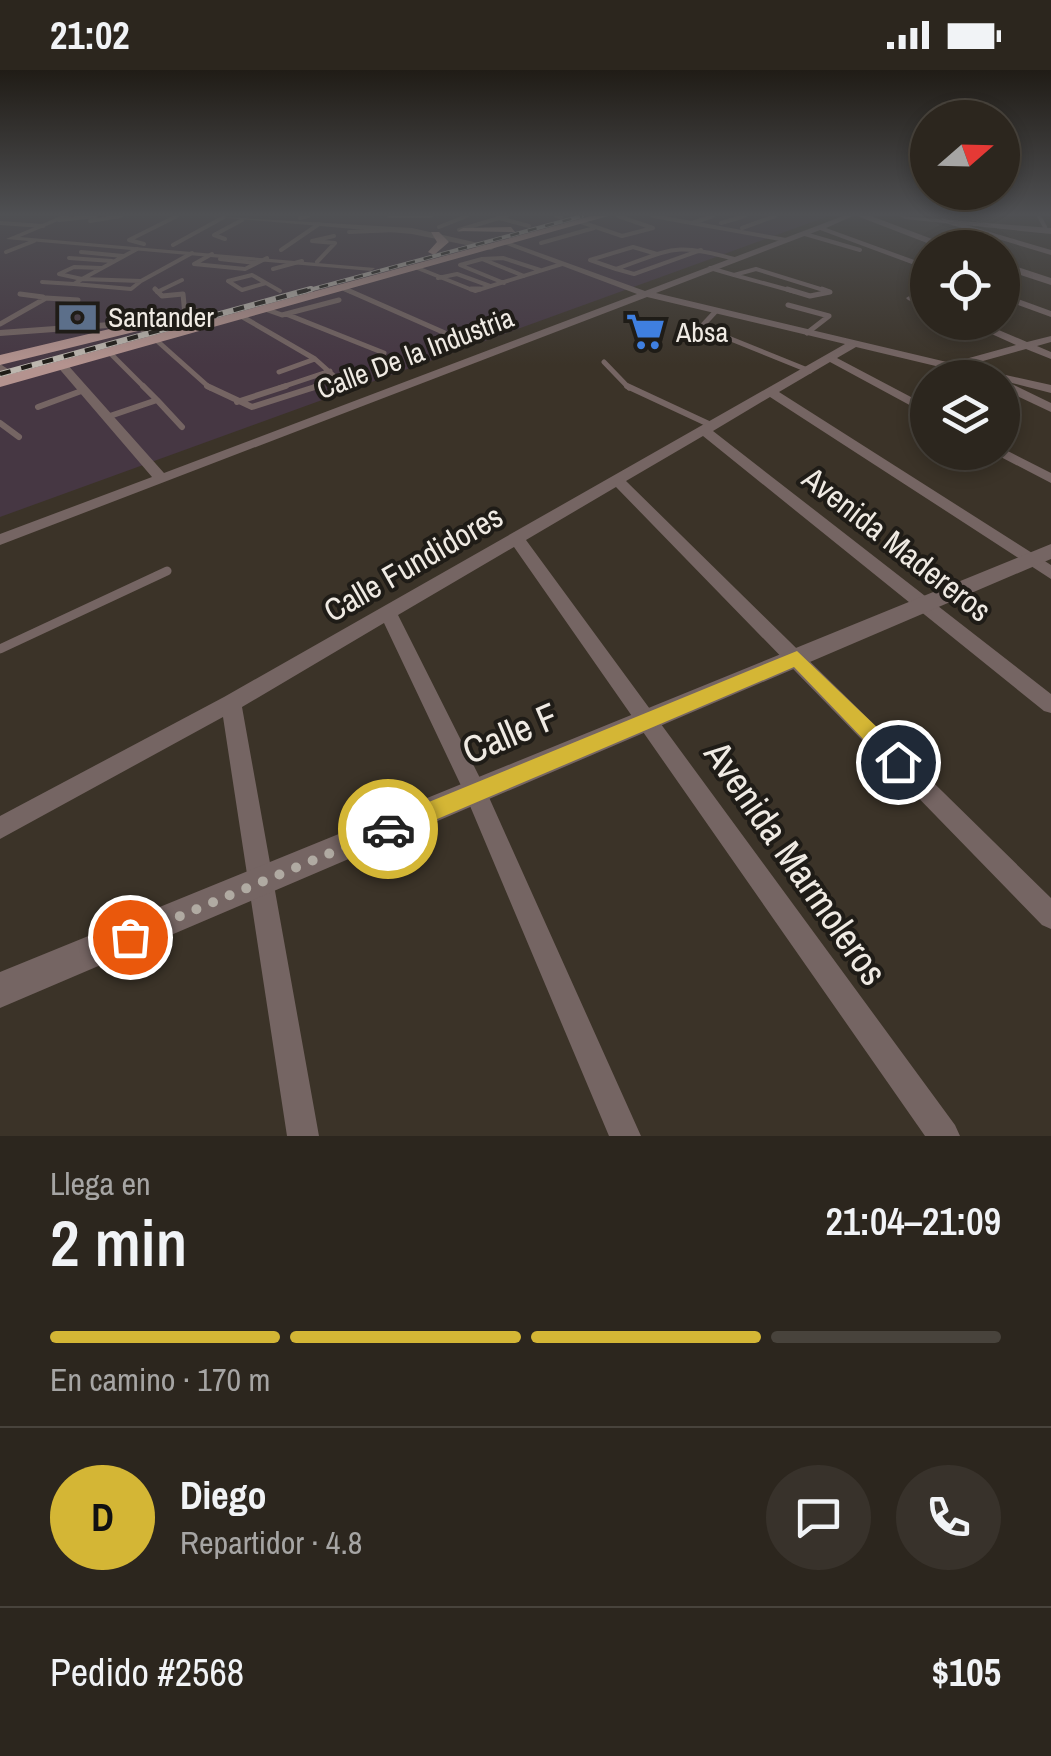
<!DOCTYPE html>
<html lang="es">
<meta charset="utf-8">
<style>
:root{--surface:#2c261e;--page:#38322b;--text:#f1f3f6;--muted:#a6a5a4;--line:#48433c;--accent:#d4b635}
body{margin:0;font-family:"Archivo Narrow",sans-serif;background:var(--page);color:var(--text);height:100vh;display:flex;flex-direction:column;font-size:38px;white-space:nowrap}
*{box-sizing:border-box;margin:0}
p{font-size:32px;color:var(--muted)}
.icon{flex:none;width:55px;height:55px;fill:none;stroke:currentColor;stroke-width:2;stroke-linecap:round;stroke-linejoin:round}
.map{position:relative;height:1066px;overflow:hidden}
.drawer{display:flex;flex-direction:column;background:var(--surface);flex:1}
.drawer>*{flex:none}
.needle{width:65px;rotate:70deg}
.controls{position:absolute;left:910px;top:30px;display:grid;gap:20px}
.controls a{display:grid;place-items:center;width:110px;height:110px;border-radius:50%;background:var(--surface);box-shadow:0 5px 15px #0003,0 0 0 2px var(--line);font-size:50px}
.pin{position:absolute;display:grid;place-items:center;width:85px;height:85px;color:#fff;margin:-42px;border:5px solid #fff;border-radius:50%;box-shadow:0 2px 10px #0007}
.courier{position:absolute;display:grid;place-items:center;width:100px;height:100px;margin:-50px;border:8px solid #d4b635;border-radius:50%;background:#fff;color:#222;box-shadow:0 2px 12px #0007}
.headline em{font-style:normal;font-weight:600}
.headline div{display:flex;flex-direction:column-reverse}
.headline{display:flex;align-items:center;justify-content:space-between;height:170px;padding:0 50px}
h1{font-size:65px;font-weight:600;line-height:75px}
.bar{display:grid;grid-template-columns:repeat(4,1fr);gap:15px 10px;align-content:center;height:120px;padding:0 50px}
.bar i{height:12px;border-radius:8px;background:var(--line)}
.bar .active{background:var(--accent)}
.bar p{grid-column:span 4}
.line{display:flex;align-items:center;gap:25px;padding:0 50px;border-top:2px solid var(--line)}
.line div{flex:1}
.round{display:grid;place-items:center;flex:none;width:105px;height:105px;border-radius:52px;background:var(--page)}
.status{display:flex;justify-content:space-between;align-items:center;height:70px;padding:0 50px;background:var(--surface);direction:ltr}
.status svg{height:28px;fill:currentColor}
.map>svg:first-child{display:block}
</style>
<div class="status"><b>21:02</b><svg viewBox="0 0 49 12"><path d="M0 12V9h3v3zM5 12V6h3v6zM10 12V3h3v9zM15 12V0h3v12zM26 1h20v11H26zM47 4h2v5h-2z"/></svg></div>
<div class="map">
<svg width="1051" height="1066" viewBox="0 0 1051 1066">
<rect width="100%" height="100%" fill="#3b3328"/>
<path fill="#463743" d="M0,146H829L0,447Z"/>
<g fill="none" stroke-linecap="round" stroke-linejoin="round">
<path stroke="#756563" stroke-width="4" d="M389,146H431
M507,146L499,148L529,156
M556,146L561,147
M653,146L786,170
M1039,146L1045,157
M300,148L308,146
M59,150L96,146
M90,151L121,146
M581,152L622,166L653,158L618,146
M0,153L43,156
M692,153L713,146
M721,153L745,146
M439,157L467,146
M742,158L775,146
M459,160L499,148
M349,162L396,160
M805,164L860,180
M225,169L214,165L242,150
M541,173L594,158
M144,174L129,170L177,146
M173,175L224,147
M281,180L319,154
M701,180L634,204L616,199C673,179 674,172 734,189
M6,182L34,171
M81,182L123,186
M212,184L194,194L245,199L267,188
M69,188L112,191
M220,189L256,193
M482,189L460,195L504,213
M317,192L335,173L312,171L334,166
M415,197L475,221L562,194
M710,198L734,205
M273,199L302,191
M616,199L590,190L633,177L657,184
M252,205L266,213L242,220L228,211Z
M734,205L796,222
M734,205L756,199L830,222
M524,206L482,189L503,188L540,200
M438,208L457,204L490,216
M82,209L141,211L131,219L74,214Z
M82,209L59,204L74,197L101,198
M82,209L137,179
M141,211L192,183
M42,212L74,214
M266,213L280,221
M342,218L351,222
M157,222L182,210"/>
<path stroke="#756563" stroke-width="5" d="M155,219L162,226L183,224L185,245
M345,219L445,263
M471,219H480
M787,219L810,226L830,222L822,219
M20,224L43,227
M788,235L829,246L807,263
M265,239L282,245L339,230
M716,241L703,255L706,259L810,301
M286,244L384,283
M241,246L315,289L334,306L312,318
M0,254L46,228L78,230
M155,269L210,318
M109,282L145,318
M604,292L629,318
M279,302L315,289
M279,318L330,301"/>
<path stroke="#756563" stroke-width="6" d="M143,316L157,330
M207,316L252,337L318,316
M627,316L713,356
M237,332L286,316
M38,337L84,320
M107,347L157,330L182,357
M0,353L19,367"/>
<path stroke="#756563" stroke-width="9" d="M0,579L167,501"/>
<path fill="#756563" fill-rule="evenodd" d="M61,146H70L20,167L375,198L371,201L6,169Z
M843,146H853L826,158L928,195V200L820,160L656,223L951,293L1016,275L965,252H980L1027,272L1051,266V272L1037,276L1051,282V289L1026,279L965,296L1051,315V323L1008,312L1051,333V342L1002,319V308H986L856,277L837,288L928,336V345L830,292L779,322L1051,495V509L770,327L713,361L1051,624V643L1044,641L703,366L626,411L1051,828V859L1042,855L616,417L526,470L955,1055L960,1066H925L514,477L398,545L483,714L641,1066H609L465,724L384,553L242,637L319,1066H287L223,647L0,769V746L224,627L845,274L647,227L0,475V464L152,407L56,295L66,293L164,403L637,224L504,174V170L645,221Z
M942,148L1051,180V185L942,152Z
M1002,223L1051,241V247L1002,229Z
M911,225L928,231V238L908,230L906,228Z
M137,250L159,267V271H151L135,256L0,266V260Z
M0,294L19,306V310H11L0,302Z
M1002,378L1051,403V413L997,385L996,382H1002Z"/>
<path fill="#756563" fill-rule="evenodd" d="M205,146L412,158L496,177L491,180L412,164Z
M857,146H871L956,178H940Z
M900,146L1051,158V164L905,149Z
M1002,192L1051,208V215L1002,199Z
M1051,474V489L0,938V902Z"/>
<path fill="#b4938f" fill-rule="evenodd" d="M591,146H608L0,317V307Z
M511,157L515,162L458,161L463,158Z
M431,162H439L449,172L434,185L428,182L437,172Z
M198,238L203,239V245L0,295V285Z"/>
<defs>
<path id="rail-far1" d="M302,222L582,146"/>
<path id="rail" d="M0,304L311,219"/>
</defs>
<use href="#rail-far1" stroke="#bdb7af" stroke-width="4"/>
<use href="#rail" stroke="#bdb7af" stroke-width="6"/>
<use href="#rail-far1" stroke="#1f1c17" stroke-width="2.5" stroke-dasharray="9" stroke-linecap="butt"/>
<use href="#rail" stroke="#1f1c17" stroke-width="4" stroke-dasharray="11" stroke-linecap="butt"/>
</g>
<linearGradient id="sky" x2="0" y2="1"><stop stop-color="#201c16"/><stop offset="0.49" stop-color="#4f5053"/><stop offset="1" stop-color="#4f5053" stop-opacity="0"/></linearGradient>
<rect width="1051" height="295" fill="url(#sky)"/>
<path fill="#d4b635" d="M797,581L906,685V698H891L794,597L388,770L377,759L380,752Z"/>
<g fill="none" stroke-linecap="round" stroke-linejoin="round">
<path stroke="#b0aaa2" stroke-width="10" stroke-dasharray="0 18" d="M130,867L388,759"/>
</g>
<defs>
<symbol id="bank-bare" viewBox="-9 -9 18 18"><path d="M-6-4H6V4H-6ZM0-2.3a2.3 2.3 0 1 0 0 4.6a2.3 2.3 0 1 0 0-4.6Z" fill="#5c6f8a" stroke="#1f1c17" stroke-width="2.5" paint-order="stroke"/></symbol>
<symbol id="supermarket-bare" viewBox="-9 -9 18 18"><path d="M-6-5.5h2.5l.6 2H6L4.5 2H-2.5L-4.4-4H-6ZM-1.5 3.2a1.3 1.3 0 1 0 .1 0ZM3 3.2a1.3 1.3 0 1 0 .1 0Z" fill="#3f7fe0" stroke="#1f1c17" stroke-width="2.5" paint-order="stroke"/></symbol>
</defs>
<g fill-rule="evenodd">
<use href="#bank-bare" x="50" y="220" width="55" height="55"/>
<use href="#supermarket-bare" x="618" y="234" width="55" height="55"/>
</g>
<g text-anchor="middle" dominant-baseline="central" stroke-width="8" stroke-linejoin="round" paint-order="stroke">
<g font-size="28" fill="#efeae3" stroke="#1f1c17" text-anchor="start">
<text x="108" y="247">Santander</text>
<text x="676" y="262">Absa</text>
</g>
<g font-size="28" fill="#efeae3" stroke="#1f1c17">
<text transform="translate(415 283) rotate(-21)">Calle De la Industria</text>
</g>
<g font-size="32" fill="#efeae3" stroke="#1f1c17">
<text transform="translate(897 474) rotate(38)">Avenida Madereros</text>
<text transform="translate(413 493) rotate(-30)">Calle Fundidores</text>
</g>
<g font-size="38" fill="#efeae3" stroke="#1f1c17">
<text transform="translate(510 663) rotate(-23)">Calle F</text>
<text transform="translate(796 793) rotate(55)">Avenida Marmoleros</text>
</g>
</g>
</svg>
<div class="controls">
<a><svg class="needle" viewBox="-14 -14 28 28"><path d="M0-13l5 13h-10z" fill="#e53935"/><path d="M0 13l5-13h-10z" fill="#a6a5a4"/></svg></a>
<a><svg class="icon" aria-label="locate" viewBox="0 0 24 24"><circle cx="12" cy="12" r="6"/><path d="M12 2v4M12 18v4M2 12h4M18 12h4"/></svg></a>
<a><svg class="icon" aria-label="layers" viewBox="0 0 24 24"><path d="M12 4l9 5-9 5-9-5zM3 14l9 5 9-5"/></svg></a>
</div>
<div class="pin" style="left:130px;top:867px;background:#ea580c"><svg class="icon" aria-label="bag" viewBox="0 0 24 24"><path d="M5 8h14l-1 12H6zM9 8a3 3 0 0 1 6 0"/></svg></div>
<div class="pin" style="left:898px;top:692px;background:#1f2937"><svg class="icon" aria-label="home" viewBox="0 0 24 24"><path d="M3 11l9-7 9 7M6 9v11h12V9"/></svg></div>
<div class="courier" style="left:388px;top:759px"><svg class="icon" aria-label="car" viewBox="0 0 24 24"><path d="M5 17H2v-5l4-1 3-4h7l3 4 3 1v5h-3M9 17h6M6 11h13"/><circle cx="7" cy="17" r="2"/><circle cx="17" cy="17" r="2"/></svg></div>
</div>
<section class="drawer">
<div class="headline"><div><h1>2 min</h1><p>Llega en</p></div><em>21:04–21:09</em></div>
<div class="bar"><i class="active"></i><i class="active"></i><i class="active"></i><i></i><p>En camino · 170 m</p></div>
<div class="line" style="height:180px"><b class="round" style="background:var(--accent);color:#111">D</b><div><b>Diego</b><p>Repartidor · 4.8</p></div><a class="round"><svg class="icon" aria-label="chat" viewBox="0 0 24 24"><path d="M4 5h16v11H9l-5 4z"/></svg></a><a class="round"><svg class="icon" aria-label="phone" viewBox="0 0 24 24"><path d="M5 4h4l2 5-3 2q2 4 5 5l2-3 5 2v4C11 20 4 13 5 4z"/></svg></a></div>
<div class="line" style="height:130px"><div>Pedido #2568</div><b>$105</b></div>
</section>
